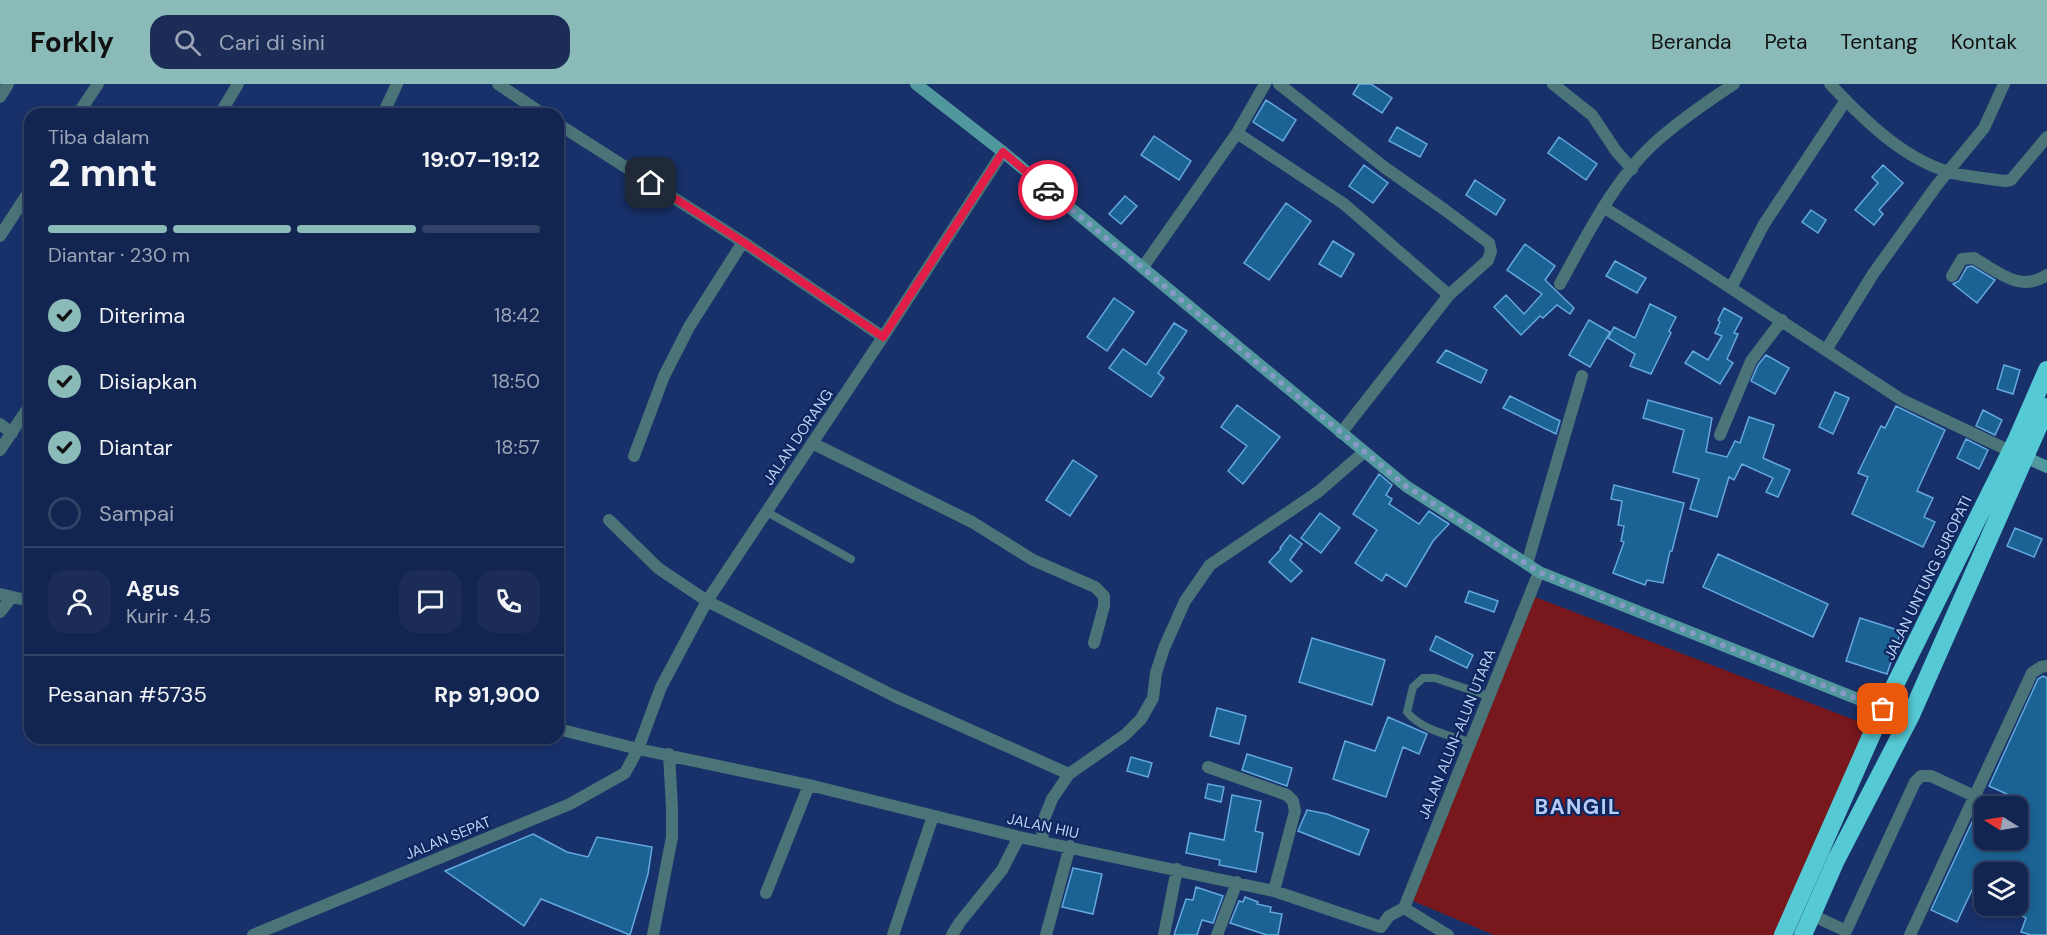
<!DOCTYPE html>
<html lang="id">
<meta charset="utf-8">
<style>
:root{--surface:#122550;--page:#1b2d57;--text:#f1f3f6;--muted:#9ca5b7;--line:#314267;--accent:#8bbbb9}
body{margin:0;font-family:"DM Sans",sans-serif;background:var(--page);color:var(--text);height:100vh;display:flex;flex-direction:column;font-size:22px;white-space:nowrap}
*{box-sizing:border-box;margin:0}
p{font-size:20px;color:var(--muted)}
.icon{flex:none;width:33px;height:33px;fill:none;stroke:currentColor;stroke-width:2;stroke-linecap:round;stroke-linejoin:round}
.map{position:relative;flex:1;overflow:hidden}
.drawer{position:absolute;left:24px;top:24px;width:540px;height:636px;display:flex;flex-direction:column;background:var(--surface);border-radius:18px;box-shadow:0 3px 9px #0003,0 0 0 2px var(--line)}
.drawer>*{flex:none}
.needle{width:39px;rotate:281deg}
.fabs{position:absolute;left:1974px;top:712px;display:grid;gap:12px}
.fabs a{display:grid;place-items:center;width:54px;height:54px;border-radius:12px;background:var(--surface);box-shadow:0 3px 9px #0003,0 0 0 2px var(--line);font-size:30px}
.pin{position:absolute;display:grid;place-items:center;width:51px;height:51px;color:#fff;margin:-26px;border-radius:12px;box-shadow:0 3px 9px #0006}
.courier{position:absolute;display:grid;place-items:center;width:60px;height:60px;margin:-30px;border:4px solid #e11d48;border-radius:50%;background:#fff;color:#222;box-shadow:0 2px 8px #0007}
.headline em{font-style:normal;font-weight:700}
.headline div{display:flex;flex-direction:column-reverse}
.headline{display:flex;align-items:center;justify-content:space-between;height:102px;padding:0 24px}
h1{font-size:39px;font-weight:700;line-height:45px}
.bar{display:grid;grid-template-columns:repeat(4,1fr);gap:9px 6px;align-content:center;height:72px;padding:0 24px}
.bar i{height:8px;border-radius:4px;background:var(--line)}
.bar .current{background:var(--accent)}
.bar p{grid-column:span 4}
.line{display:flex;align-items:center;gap:15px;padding:0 24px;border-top:2px solid var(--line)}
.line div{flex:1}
.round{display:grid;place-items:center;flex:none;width:63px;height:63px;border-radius:18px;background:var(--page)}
ol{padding:0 24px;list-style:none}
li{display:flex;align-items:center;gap:18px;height:66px}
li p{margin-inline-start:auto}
li .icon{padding:6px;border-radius:50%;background:var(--accent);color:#111;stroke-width:4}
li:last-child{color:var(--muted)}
li i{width:33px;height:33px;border:3px solid var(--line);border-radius:50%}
header{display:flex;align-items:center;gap:36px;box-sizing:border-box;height:84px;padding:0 30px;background:var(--accent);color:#111}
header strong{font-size:28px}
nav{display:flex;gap:33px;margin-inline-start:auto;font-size:21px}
.search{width:420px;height:54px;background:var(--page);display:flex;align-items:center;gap:15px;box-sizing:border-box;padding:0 21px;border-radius:18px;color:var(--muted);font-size:22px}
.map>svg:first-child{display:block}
</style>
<header>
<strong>Forkly</strong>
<div class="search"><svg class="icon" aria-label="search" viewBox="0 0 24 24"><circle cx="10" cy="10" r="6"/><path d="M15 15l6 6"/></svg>Cari di sini</div>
<nav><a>Beranda</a><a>Peta</a><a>Tentang</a><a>Kontak</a></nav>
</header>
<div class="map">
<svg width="2047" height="851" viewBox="0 0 2047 851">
<rect width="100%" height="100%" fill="#18316a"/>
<path fill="#78171c" d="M1535,513L1870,642L1775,851H1494L1413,817Z"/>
<path fill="#1b6395" stroke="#64a8de" stroke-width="1.5" d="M1359,0H1371L1392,14L1382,29L1353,10Z
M1266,16L1296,36L1283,57L1253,38Z
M1397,43L1427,60L1420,73L1389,57Z
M1154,52L1191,77L1179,96L1141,71Z
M1559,53L1597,80L1586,96L1548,69Z
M1364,81L1388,99L1373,119L1349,102Z
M1883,81L1903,99L1879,126L1883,130L1874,141L1855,126L1878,99L1872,93Z
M1475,96L1505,116L1496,131L1466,111Z
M1125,112L1137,122L1121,140L1109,130Z
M1286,119L1311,137L1269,196L1244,179Z
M1811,126L1826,136L1818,149L1802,138Z
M1333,157L1354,170L1341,193L1319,180Z
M1525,160L1555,182L1545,196L1574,224L1570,230L1557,221L1543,234L1540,232L1521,251L1494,223L1506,211L1524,230L1542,210L1507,186Z
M1615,177L1646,194L1637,209L1606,192Z
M1972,182L1995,196L1977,219L1953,200L1959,197L1967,183Z
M1114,214L1134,228L1107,267L1087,253Z
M1650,220L1676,233L1669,247L1671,249L1651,290L1630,282L1635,270L1608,254L1614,243L1635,254Z
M1724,224L1742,234L1734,249L1738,250L1727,275L1733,279L1720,300L1685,279L1693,267L1708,276L1722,252L1715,249L1720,238L1718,236Z
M1589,236L1610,248L1590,283L1569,271Z
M1174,239L1187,247L1158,289L1164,294L1151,313L1109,284L1123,265L1146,281Z
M1446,266L1487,286L1481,299L1437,278Z
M1766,271L1789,284L1775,310L1751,297L1758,281Z
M2004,281L2020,286L2013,310L1997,305Z
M1835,308L1849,314L1833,350L1819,343Z
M1510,312L1560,337L1556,350L1503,324Z
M1648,316L1712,334L1706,368L1727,373L1735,357L1740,359L1749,333L1774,341L1763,374L1790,386L1778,413L1766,408L1773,394L1742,380L1734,396L1729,393L1717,433L1690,425L1699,395L1673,388L1684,346L1643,334Z
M1237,321L1280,353L1243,400L1228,387L1247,362L1221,343Z
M1896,322L1945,346L1917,407L1933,414L1924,433L1935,438L1923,463L1852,430L1868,393L1858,389L1881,342L1885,344Z
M1983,326L2002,336L1995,351L1976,342Z
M1966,355L1988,366L1979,385L1957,374Z
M1073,376L1097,392L1070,432L1046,416Z
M1379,390L1392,401L1386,411L1392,415L1389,420L1419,440L1429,427L1449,440L1433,457L1406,503L1386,490L1382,497L1355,479L1377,446L1353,430Z
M1614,401L1684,419L1672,467H1670L1663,499L1647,496L1645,501L1613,489L1624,458L1621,457L1624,442L1618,441L1622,417L1611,415Z
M1320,429L1340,444L1321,469L1301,454Z
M2015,444L2042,455L2034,473L2007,462Z
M1290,451L1302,460L1290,476L1302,487L1291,498L1269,478L1281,465L1280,464Z
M1718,470L1828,520L1813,553L1703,503Z
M1469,507L1498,517L1494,528L1465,518Z
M1860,534L1901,547L1887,590L1846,577Z
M1436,552L1473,571L1467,584L1430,566Z
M1312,554L1385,576L1372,621L1299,598Z
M2043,592L2047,594V851H2031L2021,848L2026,834L2018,830V789H2002L1984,780V812L1972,806L1957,838L1931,826L1979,723L1984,726V756H2018V741L2024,740L2028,736L2026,728L2018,724V715L1989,702L2038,595Z
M1217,624L1246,632L1239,660L1210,652Z
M1388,633L1427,650L1419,670L1403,663L1386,713L1333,695L1345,657L1375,667Z
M1247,670L1292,684L1287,702L1242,686Z
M1131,673L1152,679L1148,693L1127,687Z
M1208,700L1224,703L1221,718L1205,714Z
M1232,711L1261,717L1255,747L1263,749L1256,788L1219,781L1220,776L1186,769L1190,749L1224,756Z
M1307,726L1327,730L1369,746L1359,771L1298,747Z
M533,750L567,768L588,773L597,753L652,763L648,790L630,851L541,815L524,842L445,787Z
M1073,784L1102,790L1093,830L1062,823Z
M1196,803L1223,812L1213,839L1202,836L1197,851H1174L1186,815L1193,816Z
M1245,813L1258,818L1257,820L1271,823L1270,828L1282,830L1278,851H1267L1230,839L1239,817L1243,818Z"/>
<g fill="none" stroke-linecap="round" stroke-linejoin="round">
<path stroke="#4a7478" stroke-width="8" d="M767,428L851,475
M1469,658C1448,651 1422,646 1407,628L1413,603L1423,594H1435L1488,612"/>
<path stroke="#4a7478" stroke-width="12" d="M498,0L543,30
M1279,0L1384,83L1445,126L1489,159L1491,167L1488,176L1449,211L1341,349
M1553,0L1592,31L1616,67L1632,85
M1830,0C1863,35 1902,74 1949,88C1967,93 1986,94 2005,97L2011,96L2047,53
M0,13L8,0
M78,30L98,0
M220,30L238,0
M383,30L397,0
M558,40L743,158L883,253
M1237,49L1344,120L1449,211
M1603,123L1691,178L1902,316L2010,367
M0,152L30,106
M1143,183L1237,49L1265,0
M1952,192L1962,175L1974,174C1998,188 2021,209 2047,191
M1560,200C1587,151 1616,92 1659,55C1682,35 1708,17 1734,0
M1731,204L1764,140L1846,16
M1826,266L1873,190L1937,101L1984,44L2004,0
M0,340L12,349
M1720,351L1751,277L1782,236
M812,359L972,438L1033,476L1095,503L1104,512V522L1094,559
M0,366L30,321
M634,372L664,292L689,243L743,158
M609,436L658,484L707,517L894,612L1069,690
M1527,480L1582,292
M0,510L30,517
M0,528L12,513
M558,645L638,665L809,701L1019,753L1274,807L1381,843L1389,832L1404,824
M1208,683L1287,711L1293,717L1295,727L1274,807
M2018,732L2020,733
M1043,757L1042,740L1052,715L1069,690L1125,651L1141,635L1153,614L1156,589L1164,564L1185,517L1210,481L1318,408L1364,368
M766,809L809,701
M1404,824L1539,488
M1404,824L1448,851
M1812,831L1846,847L1915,698L1921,692H1931L1998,723
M253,851L570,720L625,689L638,665L661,603L707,517L883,253L1003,68
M653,851L672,753V724L669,670
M893,851L933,732
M952,851L960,838L1002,786L1019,753
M1046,851L1070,762
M1164,851L1177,785
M1217,851L1237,798
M1910,851L2032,589L2041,583L2047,582"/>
<path stroke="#51979e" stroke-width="12" d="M916,0L1003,68L1406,402L1527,480L1539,488L1883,625
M2025,373L2047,383"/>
<path stroke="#55cad5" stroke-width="18" d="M1783,851L1883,625L2016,357L2047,286
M1803,851L1836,776L1911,631L2047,323"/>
</g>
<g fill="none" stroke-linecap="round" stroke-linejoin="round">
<path stroke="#869ac5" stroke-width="6" stroke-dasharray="0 10.8" d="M1048,106L1406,402L1539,488L1883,625"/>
<path stroke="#e11d48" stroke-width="8" d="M651,99L743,158L883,253L1003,68L1048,106"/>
</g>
<g text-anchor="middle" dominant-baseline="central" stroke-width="4.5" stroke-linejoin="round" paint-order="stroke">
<g font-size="15" fill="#c1d3f6" stroke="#0e265e">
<text transform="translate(798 353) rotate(-56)">JALAN DORANG</text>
<text transform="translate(1928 494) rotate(-64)">JALAN UNTUNG SUROPATI</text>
<text transform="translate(1457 650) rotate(-68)">JALAN ALUN-ALUN UTARA</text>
<text transform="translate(1043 742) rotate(12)">JALAN HIU</text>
<text transform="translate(448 754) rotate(-22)">JALAN SEPAT</text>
</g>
<g font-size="21" font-weight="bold" letter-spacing="1.5" fill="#b6ccf5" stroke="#0e265e">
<text x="1578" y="723">BANGIL</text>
</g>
</g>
</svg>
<div class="fabs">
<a><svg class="needle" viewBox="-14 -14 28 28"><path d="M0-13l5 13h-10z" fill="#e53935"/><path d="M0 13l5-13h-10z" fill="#9ca5b7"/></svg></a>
<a><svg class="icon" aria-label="layers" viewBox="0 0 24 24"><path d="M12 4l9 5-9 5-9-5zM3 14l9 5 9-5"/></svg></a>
</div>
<div class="pin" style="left:1883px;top:625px;background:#ea580c"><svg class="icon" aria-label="bag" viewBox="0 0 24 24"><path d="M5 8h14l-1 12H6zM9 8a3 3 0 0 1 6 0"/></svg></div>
<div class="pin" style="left:651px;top:99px;background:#1f2937"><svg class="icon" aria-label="home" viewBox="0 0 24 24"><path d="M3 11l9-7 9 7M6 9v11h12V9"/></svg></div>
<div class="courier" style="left:1048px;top:106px"><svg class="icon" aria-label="car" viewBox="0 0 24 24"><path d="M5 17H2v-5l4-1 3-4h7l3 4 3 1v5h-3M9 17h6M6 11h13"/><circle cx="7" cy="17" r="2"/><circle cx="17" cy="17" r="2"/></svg></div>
<section class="drawer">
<div class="headline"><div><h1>2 mnt</h1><p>Tiba dalam</p></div><em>19:07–19:12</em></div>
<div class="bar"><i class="current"></i><i class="current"></i><i class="current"></i><i></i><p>Diantar · 230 m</p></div>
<ol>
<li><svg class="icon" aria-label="check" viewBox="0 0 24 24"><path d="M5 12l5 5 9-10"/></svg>Diterima<p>18:42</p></li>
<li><svg class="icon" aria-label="check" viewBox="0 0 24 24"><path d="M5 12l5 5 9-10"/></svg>Disiapkan<p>18:50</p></li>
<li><svg class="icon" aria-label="check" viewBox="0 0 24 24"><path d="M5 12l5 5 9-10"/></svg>Diantar<p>18:57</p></li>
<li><i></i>Sampai</li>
</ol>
<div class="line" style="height:108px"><a class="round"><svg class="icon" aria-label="person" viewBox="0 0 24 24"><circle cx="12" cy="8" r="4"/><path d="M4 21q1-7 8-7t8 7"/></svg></a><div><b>Agus</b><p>Kurir · 4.5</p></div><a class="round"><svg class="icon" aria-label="chat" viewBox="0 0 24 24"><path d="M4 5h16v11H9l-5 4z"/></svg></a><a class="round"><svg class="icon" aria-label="phone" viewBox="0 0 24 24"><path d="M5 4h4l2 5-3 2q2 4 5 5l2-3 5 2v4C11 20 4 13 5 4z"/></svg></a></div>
<div class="line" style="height:78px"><div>Pesanan #5735</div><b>Rp 91,900</b></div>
</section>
</div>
